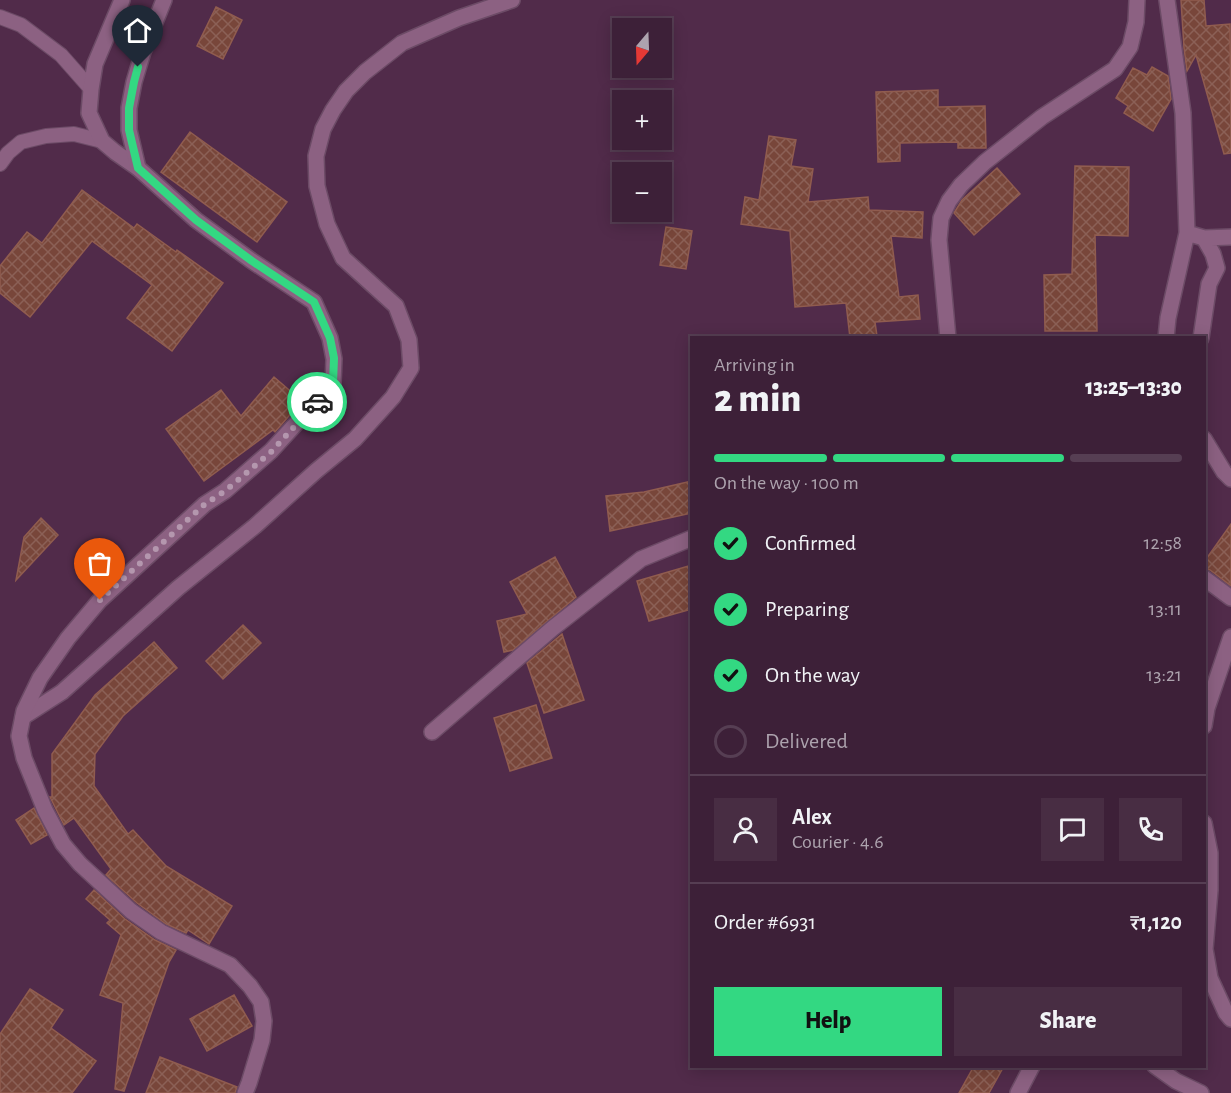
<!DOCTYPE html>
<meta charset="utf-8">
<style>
:root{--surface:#3d2038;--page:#482d43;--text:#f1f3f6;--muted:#ada3ae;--line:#563e53;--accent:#33d882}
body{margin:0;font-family:"Alegreya Sans",sans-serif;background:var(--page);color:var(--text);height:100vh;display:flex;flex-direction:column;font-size:22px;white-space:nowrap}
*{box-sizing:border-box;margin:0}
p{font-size:20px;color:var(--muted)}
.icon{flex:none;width:33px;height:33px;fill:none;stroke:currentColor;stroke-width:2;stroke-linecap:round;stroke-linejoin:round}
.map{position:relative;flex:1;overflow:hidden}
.drawer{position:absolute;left:690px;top:336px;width:516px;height:732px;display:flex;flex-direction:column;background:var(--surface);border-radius:0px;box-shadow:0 3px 15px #0003,0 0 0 2px var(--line)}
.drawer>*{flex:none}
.needle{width:39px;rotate:199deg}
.tools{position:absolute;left:612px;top:18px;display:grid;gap:12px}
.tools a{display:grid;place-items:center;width:60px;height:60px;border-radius:0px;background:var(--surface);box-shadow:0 3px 15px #0003,0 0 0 2px var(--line);font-size:30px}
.pin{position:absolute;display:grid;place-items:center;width:51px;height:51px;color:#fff;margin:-62px -26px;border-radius:50% 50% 50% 0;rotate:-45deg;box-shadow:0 0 6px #0007}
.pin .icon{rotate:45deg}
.courier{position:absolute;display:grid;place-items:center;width:60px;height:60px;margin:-30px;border:4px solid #33d882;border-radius:50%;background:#fff;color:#222;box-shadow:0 2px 8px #0007}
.head em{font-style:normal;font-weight:800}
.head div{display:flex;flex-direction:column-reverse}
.head{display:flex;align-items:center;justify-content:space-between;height:102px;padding:0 24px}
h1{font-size:39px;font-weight:800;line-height:45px}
.bar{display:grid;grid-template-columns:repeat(4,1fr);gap:9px 6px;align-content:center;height:72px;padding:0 24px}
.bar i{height:8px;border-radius:4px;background:var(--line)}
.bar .current{background:var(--accent)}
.bar p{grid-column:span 4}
.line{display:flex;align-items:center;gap:15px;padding:0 24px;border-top:2px solid var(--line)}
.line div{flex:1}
.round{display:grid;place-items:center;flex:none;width:63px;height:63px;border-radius:0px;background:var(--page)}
ol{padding:0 24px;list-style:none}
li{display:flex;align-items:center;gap:18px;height:66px}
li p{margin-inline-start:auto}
li .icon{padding:6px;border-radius:50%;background:var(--accent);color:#111;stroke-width:4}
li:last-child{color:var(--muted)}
li i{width:33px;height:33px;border:3px solid var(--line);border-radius:50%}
.action{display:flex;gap:12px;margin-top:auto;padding:12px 24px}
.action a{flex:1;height:69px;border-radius:0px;background:var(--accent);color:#111;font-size:24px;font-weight:800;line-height:69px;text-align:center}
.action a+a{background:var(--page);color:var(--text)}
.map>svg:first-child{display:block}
</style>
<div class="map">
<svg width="1231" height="1093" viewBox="0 0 1231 1093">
<defs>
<pattern id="building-cross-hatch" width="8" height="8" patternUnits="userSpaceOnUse" patternTransform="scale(1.5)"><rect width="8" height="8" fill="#78463a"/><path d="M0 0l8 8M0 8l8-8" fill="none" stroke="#8b6056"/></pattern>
</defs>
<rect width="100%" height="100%" fill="#512b4a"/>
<path fill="url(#building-cross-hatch)" stroke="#905c4f" stroke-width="1.5" d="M1181,0H1204L1206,26L1230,24L1231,153L1224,154L1196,55L1187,71L1184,48Z
M216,7L242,20L223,59L197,46Z
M1152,67L1168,76L1171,99L1153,131L1124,113L1128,106L1116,98L1133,68L1147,75Z
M938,90V107L985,106L986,148H958V142L900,143V161L878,162L876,92Z
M190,132L287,202L257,242L161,172Z
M769,136L796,140L791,166L813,169L808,202L868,197L869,210L923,212L922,238L891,236L899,297L918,295L920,319L875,322L877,336L850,338L846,303L795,307L790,231L741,224L745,197L759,200Z
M1075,166L1129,167L1128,236L1095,235L1097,331H1045L1044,275L1072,274Z
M997,168L1020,194L974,235L954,213L962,200Z
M82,190L134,228L137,224L176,252L177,250L223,283L172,351L127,318L152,285L92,241L30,317L0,293V266L27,232L42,243Z
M666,227L692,231L686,269L660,265Z
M274,377L302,401L275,432L273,430L204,481L166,429L221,390L241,416Z
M692,481V513L610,531L606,496L644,492Z
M41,518L58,535L16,580L24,537Z
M1231,524V586L1210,570L1204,568V562Z
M555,557L576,597L513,650L504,652L497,621L527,614L510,582Z
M692,565V609L649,621L637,581Z
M243,625L261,643L223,679L206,661Z
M562,634L584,700L544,713L527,663Z
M154,642L177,668L123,716L95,754L94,786L128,834L133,830L166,866L232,906L209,944L188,930L186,933L166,924L137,903L106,875L111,869L74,818L64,825L50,797H52V754L95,695Z
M536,705L552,758L510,771L494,718Z
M34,808L47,835L31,844L16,820Z
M94,890L125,919L155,940L176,950L169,962L124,1091L115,1089L123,1003L100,995L121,935L107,923L110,920L86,899Z
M30,989L63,1010L51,1028L96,1061L72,1093H0V1034Z
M234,995L252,1026L207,1051L190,1019Z
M160,1057L237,1087L235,1093H146Z
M974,1066H1004L989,1093H959Z"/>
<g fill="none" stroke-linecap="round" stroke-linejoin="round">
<defs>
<path id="service" d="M0,17L21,25L61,55L91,89
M0,164L8,153L21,142L46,136L74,134L102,141"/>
<path id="minor" d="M122,0L95,64L91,89L89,113L102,141L115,152L138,168
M1187,233L1204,238L1213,254L1217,268L1209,284L1201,338
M1204,238L1231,237
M948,338L939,240L941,218L949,201L961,185L985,162L1042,117L1115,69L1130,47L1136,22L1137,0
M1166,338L1168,318L1187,233L1183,113L1167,0
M1204,439L1224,472L1231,479
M1204,578L1231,598
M23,717L62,692L178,588L255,526L316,471L355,439L393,397L411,368L409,340L396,306L343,258L327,224L317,186L316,156L323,129L333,110L346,91L365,72L402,43L459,18L512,0
M1204,726L1207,708L1231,637
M432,732L553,628L641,559L692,538
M1204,823L1210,853V890L1205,949L1210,978L1226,1013L1231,1019
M1155,1066L1176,1081L1201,1093
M1018,1093L1032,1066"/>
<path id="tertiary" d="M164,0L143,52L134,82L129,108V130L138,168L196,220L252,261L314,302L330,338L334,359L333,383L271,451L225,491L205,504L100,600L68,638L40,678L24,711L19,736L24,758L45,810L63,844L80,864L131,911L161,932L230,965L250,986L261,1002L264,1021L262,1040L249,1083L245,1093"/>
</defs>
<use href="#service" stroke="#6c4b66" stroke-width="16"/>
<use href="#minor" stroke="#6c4b66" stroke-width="18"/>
<use href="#tertiary" stroke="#6c4b66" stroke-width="18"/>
<use href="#service" stroke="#8c6182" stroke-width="14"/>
<use href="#minor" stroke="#8c6182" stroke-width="15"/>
<use href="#tertiary" stroke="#8c6182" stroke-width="15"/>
</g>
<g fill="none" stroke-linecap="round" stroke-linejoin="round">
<path stroke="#b497ae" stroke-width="6" stroke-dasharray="0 10.8" d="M100,600L205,504L225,491L271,452L317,402"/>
<path stroke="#33d882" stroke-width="8" d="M138,67L134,82L129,108V130L138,168L196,220L252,261L314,302L330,338L334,358L333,383L317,402"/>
</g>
</svg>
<div class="tools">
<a><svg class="needle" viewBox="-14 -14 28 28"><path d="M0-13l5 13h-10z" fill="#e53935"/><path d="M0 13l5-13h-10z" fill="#ada3ae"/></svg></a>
<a>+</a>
<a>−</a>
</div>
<div class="pin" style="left:100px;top:600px;background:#ea580c"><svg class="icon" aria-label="bag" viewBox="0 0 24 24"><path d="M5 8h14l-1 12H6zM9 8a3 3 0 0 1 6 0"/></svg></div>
<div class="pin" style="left:138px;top:67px;background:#1f2937"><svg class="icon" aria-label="home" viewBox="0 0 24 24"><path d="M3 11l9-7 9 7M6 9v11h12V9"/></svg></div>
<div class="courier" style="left:317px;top:402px"><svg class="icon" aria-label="car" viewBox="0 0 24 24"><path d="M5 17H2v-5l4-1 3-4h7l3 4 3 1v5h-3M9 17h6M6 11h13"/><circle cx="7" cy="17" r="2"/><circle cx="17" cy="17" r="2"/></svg></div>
<section class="drawer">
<div class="head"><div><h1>2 min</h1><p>Arriving in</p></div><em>13:25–13:30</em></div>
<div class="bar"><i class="current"></i><i class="current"></i><i class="current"></i><i></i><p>On the way · 100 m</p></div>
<ol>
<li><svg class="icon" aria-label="check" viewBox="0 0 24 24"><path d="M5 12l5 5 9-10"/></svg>Confirmed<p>12:58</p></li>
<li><svg class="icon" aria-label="check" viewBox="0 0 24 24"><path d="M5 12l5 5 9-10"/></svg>Preparing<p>13:11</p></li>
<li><svg class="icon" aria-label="check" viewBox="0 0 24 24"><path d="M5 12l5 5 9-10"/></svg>On the way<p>13:21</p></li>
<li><i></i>Delivered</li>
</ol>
<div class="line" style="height:108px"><a class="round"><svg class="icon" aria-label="person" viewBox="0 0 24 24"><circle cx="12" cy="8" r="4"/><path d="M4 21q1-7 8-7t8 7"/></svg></a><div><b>Alex</b><p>Courier · 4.6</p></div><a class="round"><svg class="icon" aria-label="chat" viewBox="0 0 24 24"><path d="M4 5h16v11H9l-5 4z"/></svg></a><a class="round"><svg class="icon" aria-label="phone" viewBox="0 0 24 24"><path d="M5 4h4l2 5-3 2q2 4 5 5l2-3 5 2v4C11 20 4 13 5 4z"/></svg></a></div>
<div class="line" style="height:78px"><div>Order #6931</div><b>₹1,120</b></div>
<div class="action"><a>Help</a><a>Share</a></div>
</section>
</div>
